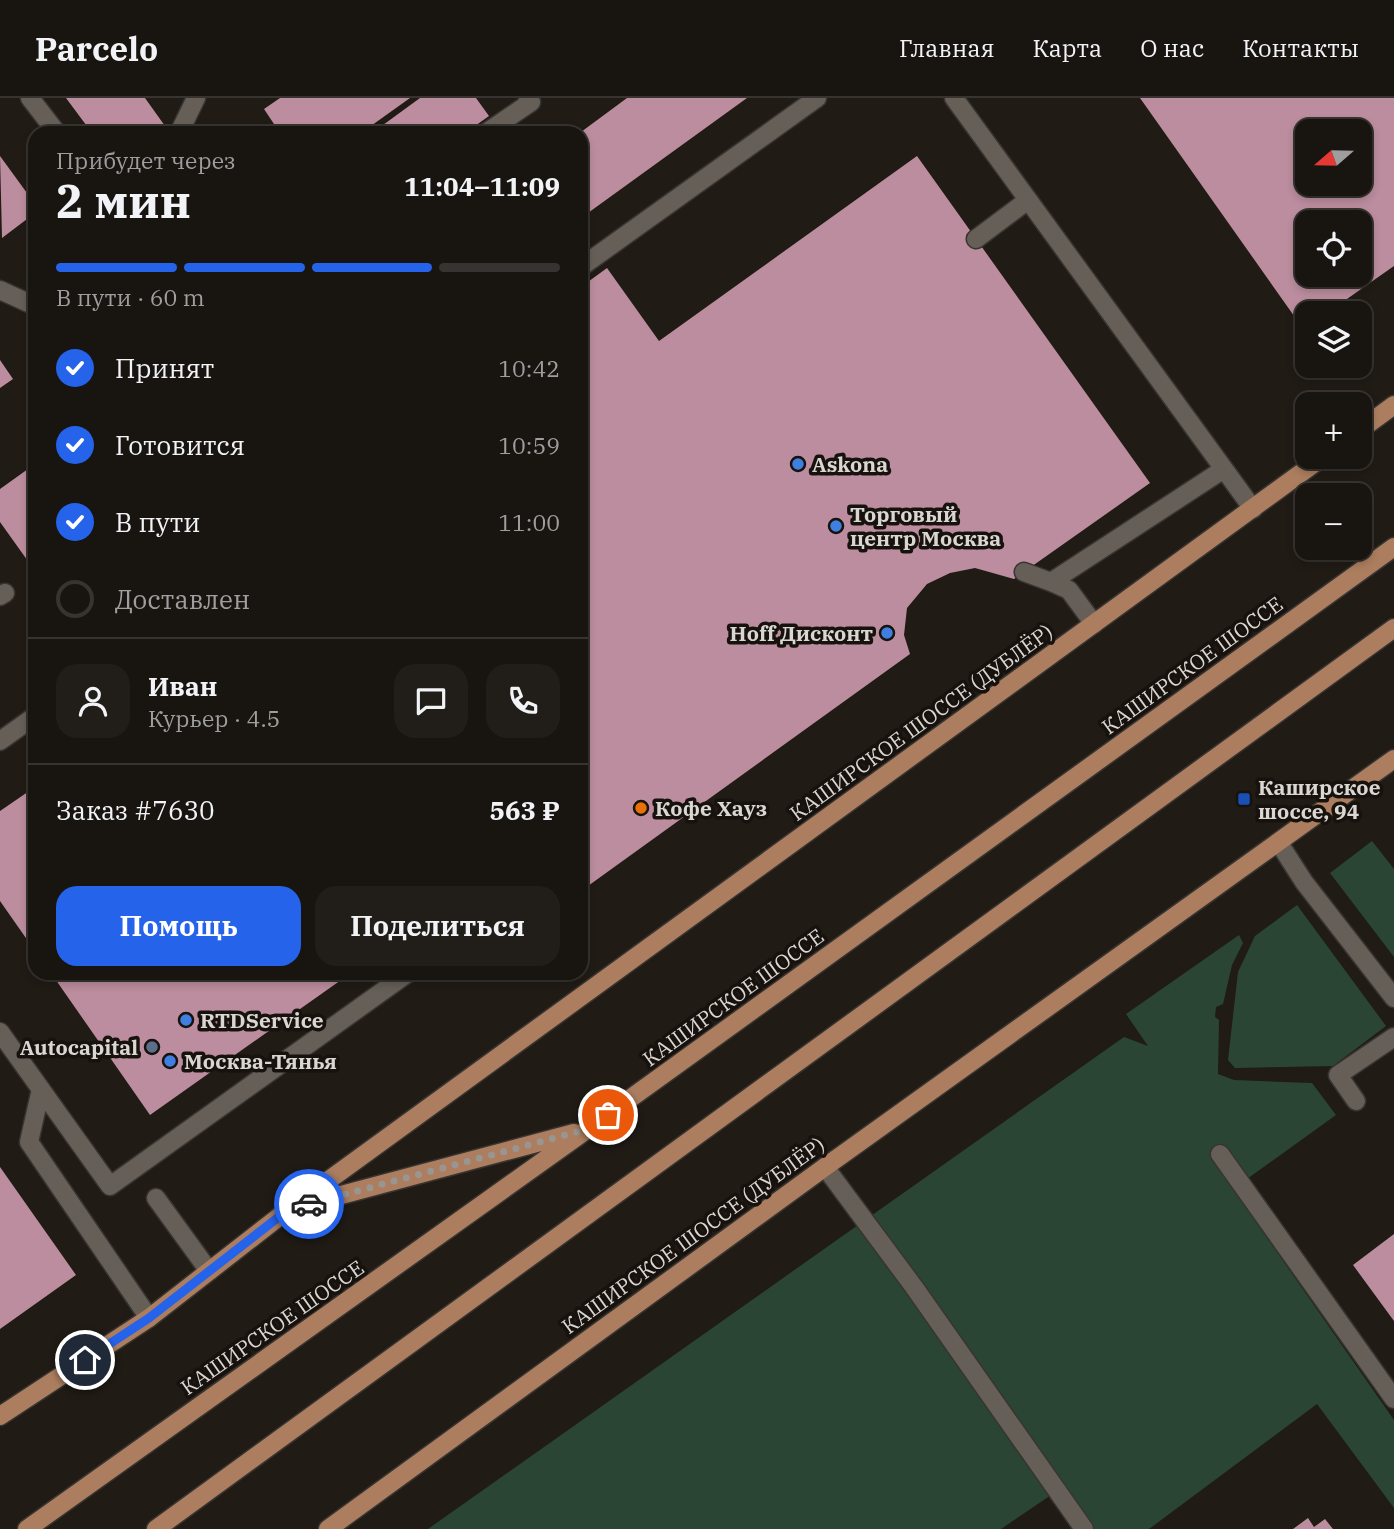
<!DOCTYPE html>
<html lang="ru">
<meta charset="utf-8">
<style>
:root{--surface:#181410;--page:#211d19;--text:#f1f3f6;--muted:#9f9e9f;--line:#363330;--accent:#2563eb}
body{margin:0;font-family:"IBM Plex Serif",serif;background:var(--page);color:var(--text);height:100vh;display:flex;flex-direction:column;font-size:26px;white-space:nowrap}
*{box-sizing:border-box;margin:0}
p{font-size:23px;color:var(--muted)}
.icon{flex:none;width:38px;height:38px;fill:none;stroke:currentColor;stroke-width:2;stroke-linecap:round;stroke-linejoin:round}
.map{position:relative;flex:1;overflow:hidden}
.panel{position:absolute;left:28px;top:28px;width:560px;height:854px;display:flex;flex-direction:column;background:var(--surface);border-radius:21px;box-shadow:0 4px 10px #0003,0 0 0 2px var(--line)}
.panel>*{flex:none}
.needle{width:46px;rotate:250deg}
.buttons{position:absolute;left:1295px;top:21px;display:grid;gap:14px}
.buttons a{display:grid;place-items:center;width:77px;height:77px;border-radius:14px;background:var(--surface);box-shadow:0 4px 10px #0003,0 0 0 2px var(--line);font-size:35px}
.pin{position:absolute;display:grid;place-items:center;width:60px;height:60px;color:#fff;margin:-30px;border:4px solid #fff;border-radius:50%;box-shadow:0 2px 7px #0007}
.courier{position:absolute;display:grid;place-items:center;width:70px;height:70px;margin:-35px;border:5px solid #2563eb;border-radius:50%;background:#fff;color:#222;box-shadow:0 2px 9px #0007}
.summary em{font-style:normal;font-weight:700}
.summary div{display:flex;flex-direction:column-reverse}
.summary{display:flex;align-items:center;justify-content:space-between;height:119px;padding:0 28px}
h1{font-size:46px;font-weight:700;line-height:52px}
.bar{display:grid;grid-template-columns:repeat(4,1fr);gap:10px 7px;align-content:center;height:84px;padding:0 28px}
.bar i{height:9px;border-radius:5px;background:var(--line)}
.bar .on{background:var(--accent)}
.bar p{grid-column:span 4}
.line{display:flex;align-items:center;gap:18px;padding:0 28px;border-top:2px solid var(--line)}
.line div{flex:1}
.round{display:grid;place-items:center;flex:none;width:74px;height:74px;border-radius:21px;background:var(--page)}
ol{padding:0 28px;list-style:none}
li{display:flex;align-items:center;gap:21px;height:77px}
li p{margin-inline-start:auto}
li .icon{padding:7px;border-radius:50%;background:var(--accent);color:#fff;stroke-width:4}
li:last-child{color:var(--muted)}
li i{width:38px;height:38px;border:4px solid var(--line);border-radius:50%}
.cta{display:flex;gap:14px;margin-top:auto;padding:14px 28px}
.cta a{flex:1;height:80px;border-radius:21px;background:var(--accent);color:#fff;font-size:28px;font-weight:700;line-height:80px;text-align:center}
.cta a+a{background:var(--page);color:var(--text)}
header{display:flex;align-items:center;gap:42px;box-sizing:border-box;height:98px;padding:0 35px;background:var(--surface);border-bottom:2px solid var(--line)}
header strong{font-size:33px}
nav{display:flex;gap:38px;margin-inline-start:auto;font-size:24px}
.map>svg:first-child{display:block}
</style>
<header>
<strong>Parcelo</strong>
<nav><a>Главная</a><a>Карта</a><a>О нас</a><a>Контакты</a></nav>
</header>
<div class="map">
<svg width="1394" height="1431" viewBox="0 0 1394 1431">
<rect width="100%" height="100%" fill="#201b15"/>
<path fill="#2b4534" d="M1372,743L1394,771V859L1330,775Z
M1297,807L1386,928L1333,968L1235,970L1228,962L1238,874L1255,838Z
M1239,837L1243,845L1232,867L1223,906L1216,909L1215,919L1219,922L1218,976L1234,982L1312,985L1336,1017L1233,1091L1394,1322V1410L1317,1306L1149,1431H1084L1057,1393L1001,1431H428L1124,939L1148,948L1126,916Z"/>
<path fill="#bb8d9e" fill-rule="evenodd" d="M66,0H145L165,28L154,35H92Z
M280,0H410L361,35H280L264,11Z
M420,0H476L489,18L465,35H372Z
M627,0H747L581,120V34Z
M1140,0H1394V168L1327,215H1307V230L1304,232ZM1307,33H1360V86H1307ZM1307,124H1360V177H1307Z
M0,58L35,106V115L2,140Z
M917,58L1150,385L1014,481L975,470L950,475L927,486L907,510L904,537L910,556L581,793V189L607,170L659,243Z
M0,262L13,281L0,290Z
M35,366V473L0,424V391Z
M35,689V853L0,803V713Z
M51,875H351L150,1017Z
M0,1069L76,1177L0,1231Z
M1394,1136V1223L1353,1167Z
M1308,1420L1314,1429L1325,1421L1333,1431H1293Z"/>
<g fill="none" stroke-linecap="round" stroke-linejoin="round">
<defs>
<path id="minor" d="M30,0L57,35
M954,0L1224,371L1051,484L1069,492L1094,526
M179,35L196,0
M486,35L531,4L528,0
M976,141L1028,102
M581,169L817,0
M0,192L35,208
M1224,371L1253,411
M1024,474L1051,484
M0,498L5,495
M0,643L35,618
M1279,745L1304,784L1394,900
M0,934L110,1088L408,875
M41,991L29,1044L149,1220
M1356,1003L1338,977L1394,939
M1220,1056L1394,1301
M825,1069L914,1189L1084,1431
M156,1100L209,1173"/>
<path id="major" d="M1360,332L1394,307
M300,1108L574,1035
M0,1318L149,1220L289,1111L1323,359
M27,1431L588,1031L1394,449
M156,1431L1394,530
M328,1431L825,1069L1394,661"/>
</defs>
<use href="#minor" stroke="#383431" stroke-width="21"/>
<use href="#major" stroke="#383431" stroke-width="21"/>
<use href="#minor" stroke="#655f58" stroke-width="18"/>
<use href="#major" stroke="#ac7e5f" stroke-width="18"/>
</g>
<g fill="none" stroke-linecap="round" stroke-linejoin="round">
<path stroke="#999590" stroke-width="7" stroke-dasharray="0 12.6" d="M309,1106L588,1031L608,1017"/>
<path stroke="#2563eb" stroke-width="9" d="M85,1262L149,1220L289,1111L309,1106"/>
</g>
<g fill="#3f7fe0" stroke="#17120d" stroke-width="2.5">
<circle cx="798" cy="366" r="7"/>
<circle cx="836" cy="428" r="7"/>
<circle cx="887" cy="535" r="7"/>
<circle cx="186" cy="922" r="7"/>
<circle cx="170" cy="963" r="7"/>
</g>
<rect fill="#1a4fb4" stroke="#17120d" stroke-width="2.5" x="1237" y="694" width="14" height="14" rx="3.5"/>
<circle fill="#e8710a" stroke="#17120d" stroke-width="2.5" cx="641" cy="710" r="7"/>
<circle fill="#5c6f8a" stroke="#17120d" stroke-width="2.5" cx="152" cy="949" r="7"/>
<g text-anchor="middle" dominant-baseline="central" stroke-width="7" stroke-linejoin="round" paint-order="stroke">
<g font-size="21" font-weight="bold" fill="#dad6d2" stroke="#17120d" text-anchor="start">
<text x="812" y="366">Askona</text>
<text x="850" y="416">Торговый<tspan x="850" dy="24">центр Москва</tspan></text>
<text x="873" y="535" text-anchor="end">Hoff Дисконт</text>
<text x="1258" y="689">Каширское<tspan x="1258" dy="24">шоссе, 94</tspan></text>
<text x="655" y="710">Кофе Хауз</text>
<text x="200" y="922">RTDService</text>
<text x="138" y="949" text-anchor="end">Autocapital</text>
<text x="184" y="963">Москва-Тянья</text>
</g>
<g font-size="21" fill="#dad6d2" stroke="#17120d">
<text transform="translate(1192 567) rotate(-36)">КАШИРСКОЕ ШОССЕ</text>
<text transform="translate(921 624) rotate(-36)">КАШИРСКОЕ ШОССЕ (ДУБЛЁР)</text>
<text transform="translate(733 899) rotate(-36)">КАШИРСКОЕ ШОССЕ</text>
<text transform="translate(693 1137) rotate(-36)">КАШИРСКОЕ ШОССЕ (ДУБЛЁР)</text>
<text transform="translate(272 1229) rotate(-35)">КАШИРСКОЕ ШОССЕ</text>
</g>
</g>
</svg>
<div class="buttons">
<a><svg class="needle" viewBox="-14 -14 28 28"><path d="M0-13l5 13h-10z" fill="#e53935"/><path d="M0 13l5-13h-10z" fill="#9f9e9f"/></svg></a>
<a><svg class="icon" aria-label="locate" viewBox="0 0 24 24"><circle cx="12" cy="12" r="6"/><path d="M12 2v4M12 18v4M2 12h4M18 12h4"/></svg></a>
<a><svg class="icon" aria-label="layers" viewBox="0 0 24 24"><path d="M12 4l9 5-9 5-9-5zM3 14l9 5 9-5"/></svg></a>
<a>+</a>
<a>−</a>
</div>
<div class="pin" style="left:608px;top:1017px;background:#ea580c"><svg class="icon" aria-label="bag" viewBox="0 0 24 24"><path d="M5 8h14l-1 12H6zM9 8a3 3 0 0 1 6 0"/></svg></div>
<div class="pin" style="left:85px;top:1262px;background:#1f2937"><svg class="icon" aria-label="home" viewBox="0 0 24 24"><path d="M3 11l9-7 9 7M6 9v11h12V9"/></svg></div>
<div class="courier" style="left:309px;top:1106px"><svg class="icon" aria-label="car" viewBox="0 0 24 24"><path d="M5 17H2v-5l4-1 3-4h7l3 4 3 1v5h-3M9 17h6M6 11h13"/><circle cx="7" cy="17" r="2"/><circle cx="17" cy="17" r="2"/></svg></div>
<section class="panel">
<div class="summary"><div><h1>2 мин</h1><p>Прибудет через</p></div><em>11:04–11:09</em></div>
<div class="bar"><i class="on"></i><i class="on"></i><i class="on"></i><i></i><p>В пути · 60 m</p></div>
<ol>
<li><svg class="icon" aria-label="check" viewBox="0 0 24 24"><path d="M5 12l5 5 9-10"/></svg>Принят<p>10:42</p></li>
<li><svg class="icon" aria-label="check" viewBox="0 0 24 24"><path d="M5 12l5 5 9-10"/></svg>Готовится<p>10:59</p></li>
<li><svg class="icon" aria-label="check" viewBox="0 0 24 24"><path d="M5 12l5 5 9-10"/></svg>В пути<p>11:00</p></li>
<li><i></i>Доставлен</li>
</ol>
<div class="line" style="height:126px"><a class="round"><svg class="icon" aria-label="person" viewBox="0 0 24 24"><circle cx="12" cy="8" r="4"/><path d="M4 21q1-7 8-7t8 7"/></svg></a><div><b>Иван</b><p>Курьер · 4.5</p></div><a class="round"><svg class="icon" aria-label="chat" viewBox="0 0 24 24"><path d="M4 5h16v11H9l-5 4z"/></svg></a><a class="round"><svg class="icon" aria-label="phone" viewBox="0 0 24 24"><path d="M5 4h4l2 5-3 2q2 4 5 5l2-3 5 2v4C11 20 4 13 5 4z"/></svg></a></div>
<div class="line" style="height:91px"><div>Заказ #7630</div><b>563 ₽</b></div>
<div class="cta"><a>Помощь</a><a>Поделиться</a></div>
</section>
</div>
